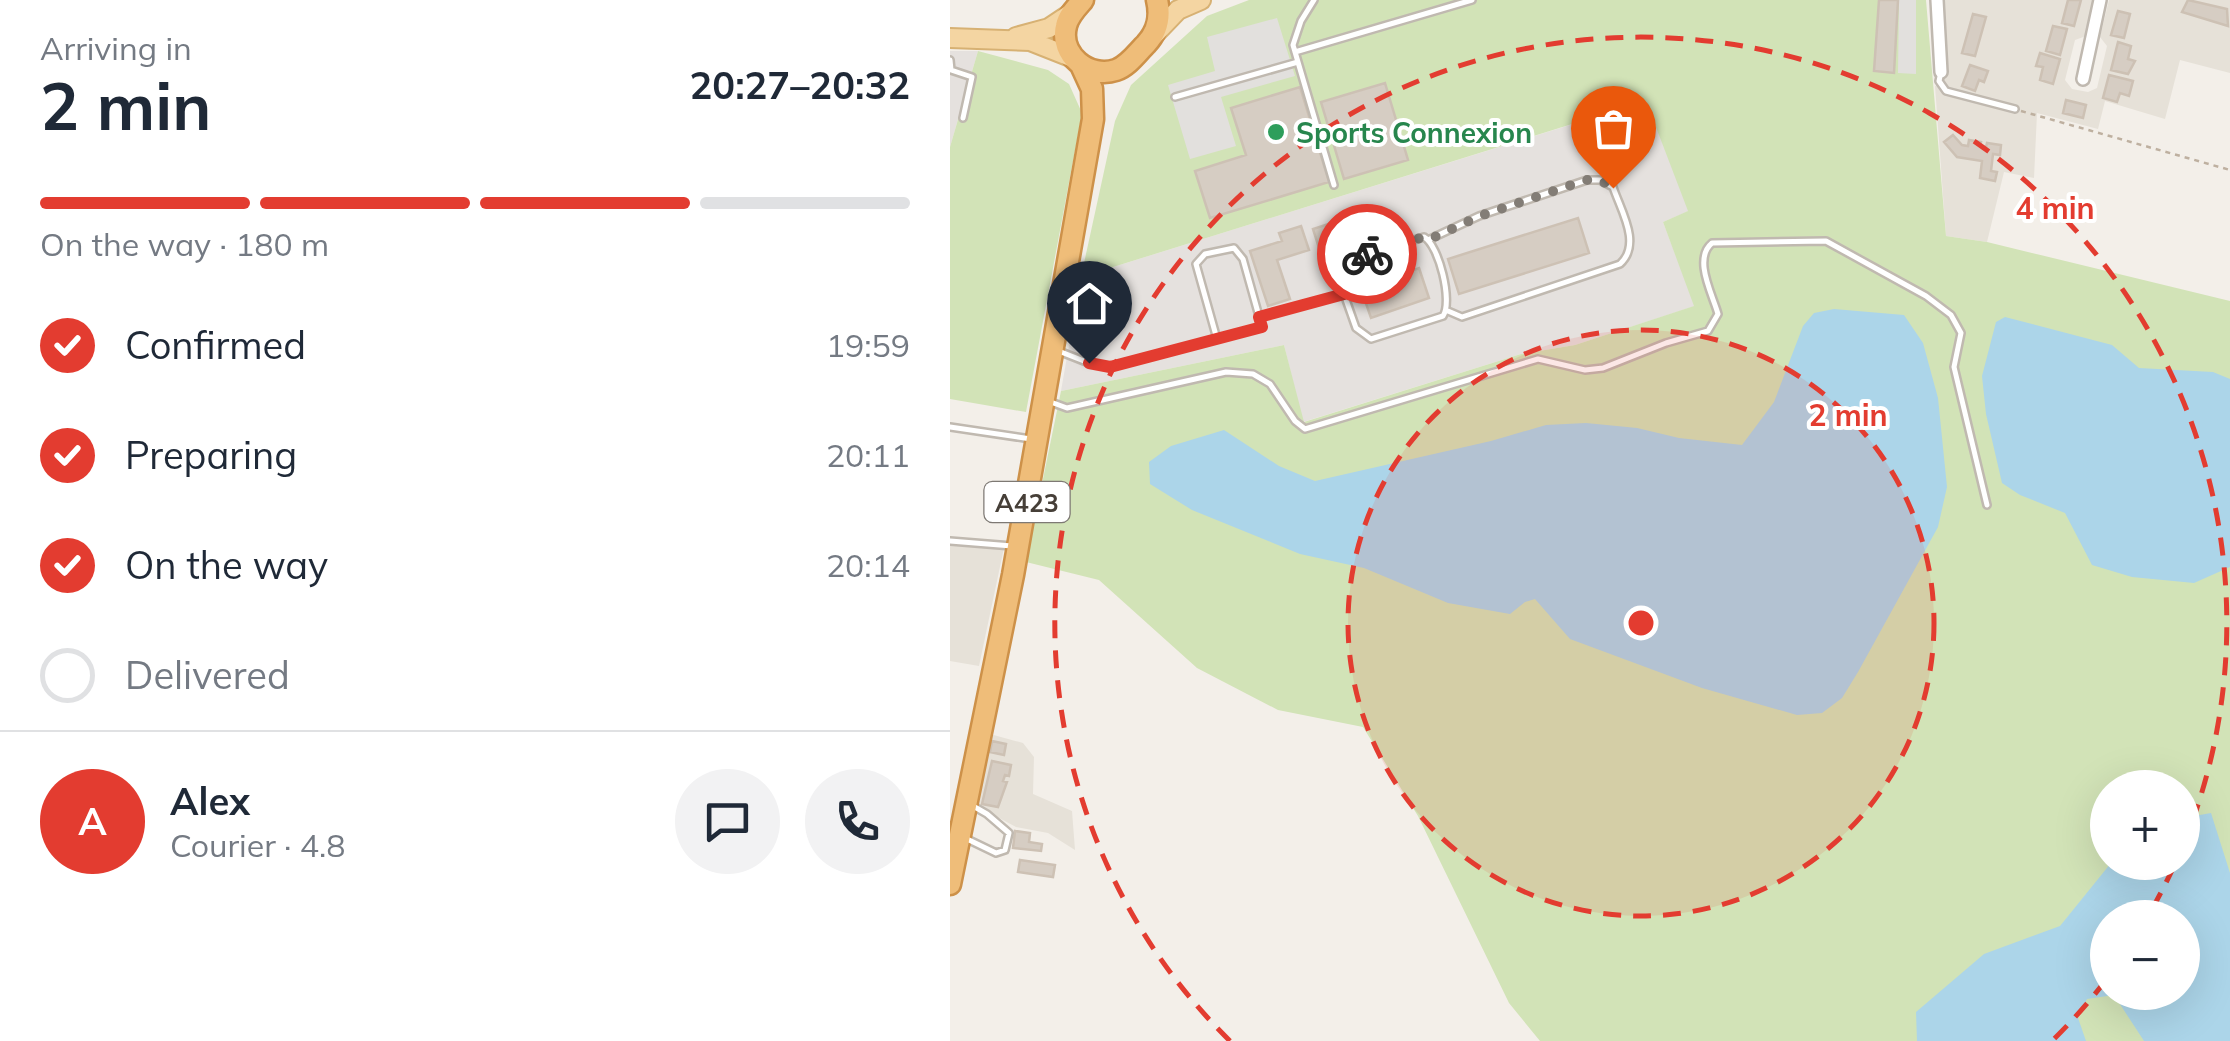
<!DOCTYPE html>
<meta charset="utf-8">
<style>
:root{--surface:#fff;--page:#f2f2f3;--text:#1f2937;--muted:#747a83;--line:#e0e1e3;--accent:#e33c30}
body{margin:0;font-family:Mulish,sans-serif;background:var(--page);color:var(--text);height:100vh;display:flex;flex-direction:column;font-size:38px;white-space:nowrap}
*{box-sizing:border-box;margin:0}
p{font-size:32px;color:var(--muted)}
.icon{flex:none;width:55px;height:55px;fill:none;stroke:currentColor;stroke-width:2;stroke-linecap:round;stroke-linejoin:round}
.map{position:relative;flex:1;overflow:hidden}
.details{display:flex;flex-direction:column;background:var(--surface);width:950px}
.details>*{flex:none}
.fabs{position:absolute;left:1140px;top:770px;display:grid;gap:20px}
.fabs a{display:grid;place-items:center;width:110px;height:110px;border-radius:50%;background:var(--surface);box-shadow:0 10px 40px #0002;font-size:50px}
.pin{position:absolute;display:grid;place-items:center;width:85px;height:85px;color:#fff;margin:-102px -42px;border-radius:50% 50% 50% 0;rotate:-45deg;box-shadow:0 0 10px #0007}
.pin .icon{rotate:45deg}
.courier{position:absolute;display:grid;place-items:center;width:100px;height:100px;margin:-50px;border:8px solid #e33c30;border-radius:50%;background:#fff;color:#222;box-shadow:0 2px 12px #0007}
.headline em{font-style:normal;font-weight:700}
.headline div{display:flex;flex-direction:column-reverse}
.headline{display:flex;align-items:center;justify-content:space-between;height:170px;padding:0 40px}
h1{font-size:65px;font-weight:700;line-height:75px}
.bar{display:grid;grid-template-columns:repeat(4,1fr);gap:15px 10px;align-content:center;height:120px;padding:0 40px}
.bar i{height:12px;border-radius:8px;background:var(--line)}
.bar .selected{background:var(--accent)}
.bar p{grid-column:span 4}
.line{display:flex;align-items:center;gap:25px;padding:0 40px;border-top:2px solid var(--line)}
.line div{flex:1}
.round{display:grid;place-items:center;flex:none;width:105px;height:105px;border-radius:52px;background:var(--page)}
ol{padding:0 40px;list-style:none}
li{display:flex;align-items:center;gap:30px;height:110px}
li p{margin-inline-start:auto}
li .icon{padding:10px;border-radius:50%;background:var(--accent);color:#fff;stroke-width:4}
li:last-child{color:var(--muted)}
li i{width:55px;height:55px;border:5px solid var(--line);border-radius:50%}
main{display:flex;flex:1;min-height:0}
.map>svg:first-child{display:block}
</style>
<main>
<section class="details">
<div class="headline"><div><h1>2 min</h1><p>Arriving in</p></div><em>20:27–20:32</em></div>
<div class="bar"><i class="selected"></i><i class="selected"></i><i class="selected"></i><i></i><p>On the way · 180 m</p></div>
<ol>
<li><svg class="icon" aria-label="check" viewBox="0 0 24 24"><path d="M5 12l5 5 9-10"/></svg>Confirmed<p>19:59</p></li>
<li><svg class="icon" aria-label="check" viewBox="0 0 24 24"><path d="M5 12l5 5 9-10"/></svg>Preparing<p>20:11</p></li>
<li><svg class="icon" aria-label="check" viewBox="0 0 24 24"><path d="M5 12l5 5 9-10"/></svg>On the way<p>20:14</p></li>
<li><i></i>Delivered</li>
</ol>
<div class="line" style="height:180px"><b class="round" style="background:var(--accent);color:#fff">A</b><div><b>Alex</b><p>Courier · 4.8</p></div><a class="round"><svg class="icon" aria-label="chat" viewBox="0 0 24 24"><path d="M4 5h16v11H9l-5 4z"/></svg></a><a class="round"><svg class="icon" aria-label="phone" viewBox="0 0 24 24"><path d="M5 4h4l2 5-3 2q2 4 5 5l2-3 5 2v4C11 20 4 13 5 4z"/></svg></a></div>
</section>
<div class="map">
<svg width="1280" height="1041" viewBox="0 0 1280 1041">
<rect width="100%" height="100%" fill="#f3efe9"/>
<path fill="#e6e1d8" d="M992,0H1144L1136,36L1125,40L1115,80L1122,89L1138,92L1147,88L1157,46L1150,37L1159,0H1280V73L1230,60L1215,119L1155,101L1148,129L1087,113L1084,178L1054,172L1037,242L996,236L985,86L992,83Z
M0,537L55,543L29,666L0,661Z
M40,734L73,743L84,757L83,794L122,811L125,850L98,833L66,827L27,806Z"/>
<path fill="#e5e1de" d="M0,51H28L0,147Z
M697,101L739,211L713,222L745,306L625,345L571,354L353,422L334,345L111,391L131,277Z"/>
<path fill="#d2e3b7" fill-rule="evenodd" d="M299,0H976L996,236L1037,242L1280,301V1041H590L559,1003L468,816L413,727L328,710L247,668L149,580L76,562L111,391L334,345L354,422L571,354L625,345L744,306L713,222L738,211L696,101L131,277L165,121L181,85L257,16ZM1158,788H1232V862H1158ZM1158,918H1232V992H1158Z
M28,51L98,70L119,84L132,113L76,412L0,399V147Z"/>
<path fill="#e2e0dd" d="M949,0H966V74L948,73Z
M327,18L345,76L271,97L286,146L240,159L218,85L265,71L257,37Z"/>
<path fill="#acd5e9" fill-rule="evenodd" d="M884,309L954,315L973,343L988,398L997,487L988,527L908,672L892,698L872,713L847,715L752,688L620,639L585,599L575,602L560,614L498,603L414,568L350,554L242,510L200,484L199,462L221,446L274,430L329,466L365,481L541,441L596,425L636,423L687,428L729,438L792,445L824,402L853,326L864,313Z
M1055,317L1162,345L1189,368L1263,372L1280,379V567L1244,583L1182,577L1142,565L1115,513L1070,495L1052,483L1036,414L1032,376L1046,322Z
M1261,813L1280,873V1041H1194L1164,995L1137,999L1128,1018L1136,1041H967L966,1012L1034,954L1110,926L1161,863L1232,862L1233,818ZM1158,918H1232V992H1158Z"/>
<path fill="#d6cdc3" stroke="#cdc1b4" stroke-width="2.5" d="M929,0H948L944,73L924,71Z
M1118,0H1131L1124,26L1112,23Z
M1238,0L1277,9L1278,26L1232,12Z
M1168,11L1180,14L1174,38L1161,35Z
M1023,14L1036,17L1025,56L1012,53Z
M1103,26L1117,29L1110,55L1096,51Z
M1168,42L1181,46L1178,59L1185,61L1178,74L1161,70Z
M1090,53L1110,59L1103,84L1090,80L1093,67L1086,66Z
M1020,65L1038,71L1034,82L1029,80L1025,91L1012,86Z
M1159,75L1183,81L1179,96L1170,93L1167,102L1153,98Z
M435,83L458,160L394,179L371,102Z
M350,87L379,182L260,218L245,171L296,155L281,108Z
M1116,100L1136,105L1133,118L1113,113Z
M1003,135L1012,145L1018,146L1019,140L1031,142L1030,146L1036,147L1037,143L1051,145L1050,155L1043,154L1041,171L1047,172L1045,181L1030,178L1032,161L1007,157L994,142Z
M421,210L432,245L374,264L363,229Z
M628,218L639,253L509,294L498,259Z
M351,226L359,250L327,260L340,299L318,306L300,251L332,241L329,233Z
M469,268L479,298L421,318L411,289Z
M42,741L56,744L54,755L40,752Z
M42,761L61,765L59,776L55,775L53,781L57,782L48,807L32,804Z
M65,831L80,833L79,842L92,844L91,851L63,848Z
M70,860L105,865L103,877L68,872Z"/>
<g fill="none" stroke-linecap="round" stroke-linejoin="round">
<defs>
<path id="lane" d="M364,0L351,21L343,45L384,185
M345,52L522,0
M0,60L1,70L22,77L13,118
M991,72L989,81L996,91L1065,109
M225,97L348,62
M480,239L529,216L637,180H650L663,187C671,211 692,244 670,264L512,317L498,311
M309,317L394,294L406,328L421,339L493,316C503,302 489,245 474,237L410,256L392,281L394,294
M106,350L139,363L160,367L312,327L293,259L284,248L255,254L246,264L267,339
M98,401L117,408L276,372L303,374L320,384L345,421L355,429L588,359L635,370L653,368L716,343L758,331L768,314C762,293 743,259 762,243L876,241L976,296L1001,315L1011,333L1004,367L1037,505
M0,427L81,439
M0,541L62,546
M17,839L46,853L55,850L59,833L37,814L23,806"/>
<path id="street" d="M987,0L991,72
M1133,79L1150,0"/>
<path id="primary" d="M204,35L228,10L251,0
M66,37L99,28L123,12
M0,38L80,41L123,58"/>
<path id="highway" d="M133,0C126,8 118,16 116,26C109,55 139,79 166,70C178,66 187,53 196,44C208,31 211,17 207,0
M0,884L63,575L143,119L142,89L131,65"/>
</defs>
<use href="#lane" stroke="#c0b9b0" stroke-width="10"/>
<use href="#street" stroke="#c0b9b0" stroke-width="16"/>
<use href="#primary" stroke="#d7b173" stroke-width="22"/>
<use href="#highway" stroke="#cd9149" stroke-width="25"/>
<path stroke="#beb0a0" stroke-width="2.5" stroke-dasharray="5 5" stroke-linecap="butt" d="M1071,111L1280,170"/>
<use href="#lane" stroke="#fff" stroke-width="5"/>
<use href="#street" stroke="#fff" stroke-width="11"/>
<use href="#primary" stroke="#f4d5a2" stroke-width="18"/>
<use href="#highway" stroke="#efbd79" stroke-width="20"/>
</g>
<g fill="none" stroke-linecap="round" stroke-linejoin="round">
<path stroke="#837d76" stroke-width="10" stroke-dasharray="0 18" d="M417,254L474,237L480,239L530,216L636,180H650L663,188"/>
<path stroke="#e33c30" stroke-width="12" d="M139,363L160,367L312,327L309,317L394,294L392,281L410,256L417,254"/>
</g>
<circle cx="691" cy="623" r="293" fill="#e33c30" fill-opacity=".12"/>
<g fill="none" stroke="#e33c30" stroke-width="5" stroke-dasharray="18 12">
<circle cx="691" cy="623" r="293"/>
<path d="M1224 866A586 586 0 0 1 1198 916M1156 980A586 586 0 0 1 1102 1041M280 1041A586 586 0 1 1 1234 843"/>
</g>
<circle fill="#2e9e5b" stroke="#fff" stroke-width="4" cx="326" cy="132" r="10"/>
<g text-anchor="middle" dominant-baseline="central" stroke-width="8" stroke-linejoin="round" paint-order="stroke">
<rect fill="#fff" stroke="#7e7974" stroke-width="2.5" x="34.5" y="482" width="85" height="40" rx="8"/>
<g font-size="25" font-weight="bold" fill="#463f38">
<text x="77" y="502">A423</text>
</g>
<g font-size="28" font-weight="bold" fill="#27864d" stroke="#fff" text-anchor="start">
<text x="346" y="132">Sports Connexion</text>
</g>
</g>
<circle cx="691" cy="623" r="15" fill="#e33c30" stroke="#fff" stroke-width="5"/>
<g font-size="30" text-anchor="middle" font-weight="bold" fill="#e33c30" stroke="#fff" stroke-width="8" stroke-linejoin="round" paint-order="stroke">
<text x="1105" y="219">4 min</text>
<text x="898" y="426">2 min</text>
</g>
</svg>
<div class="fabs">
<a>+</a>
<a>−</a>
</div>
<div class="pin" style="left:663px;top:188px;background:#ea580c"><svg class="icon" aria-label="bag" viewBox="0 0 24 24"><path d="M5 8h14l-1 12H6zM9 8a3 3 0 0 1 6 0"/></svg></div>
<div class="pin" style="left:139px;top:363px;background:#1f2937"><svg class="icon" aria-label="home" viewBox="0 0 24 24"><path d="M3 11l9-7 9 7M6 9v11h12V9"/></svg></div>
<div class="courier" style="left:417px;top:254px"><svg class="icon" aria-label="bike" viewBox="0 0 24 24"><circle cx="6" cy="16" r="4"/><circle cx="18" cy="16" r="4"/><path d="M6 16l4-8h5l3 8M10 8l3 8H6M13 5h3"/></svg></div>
</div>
</main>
